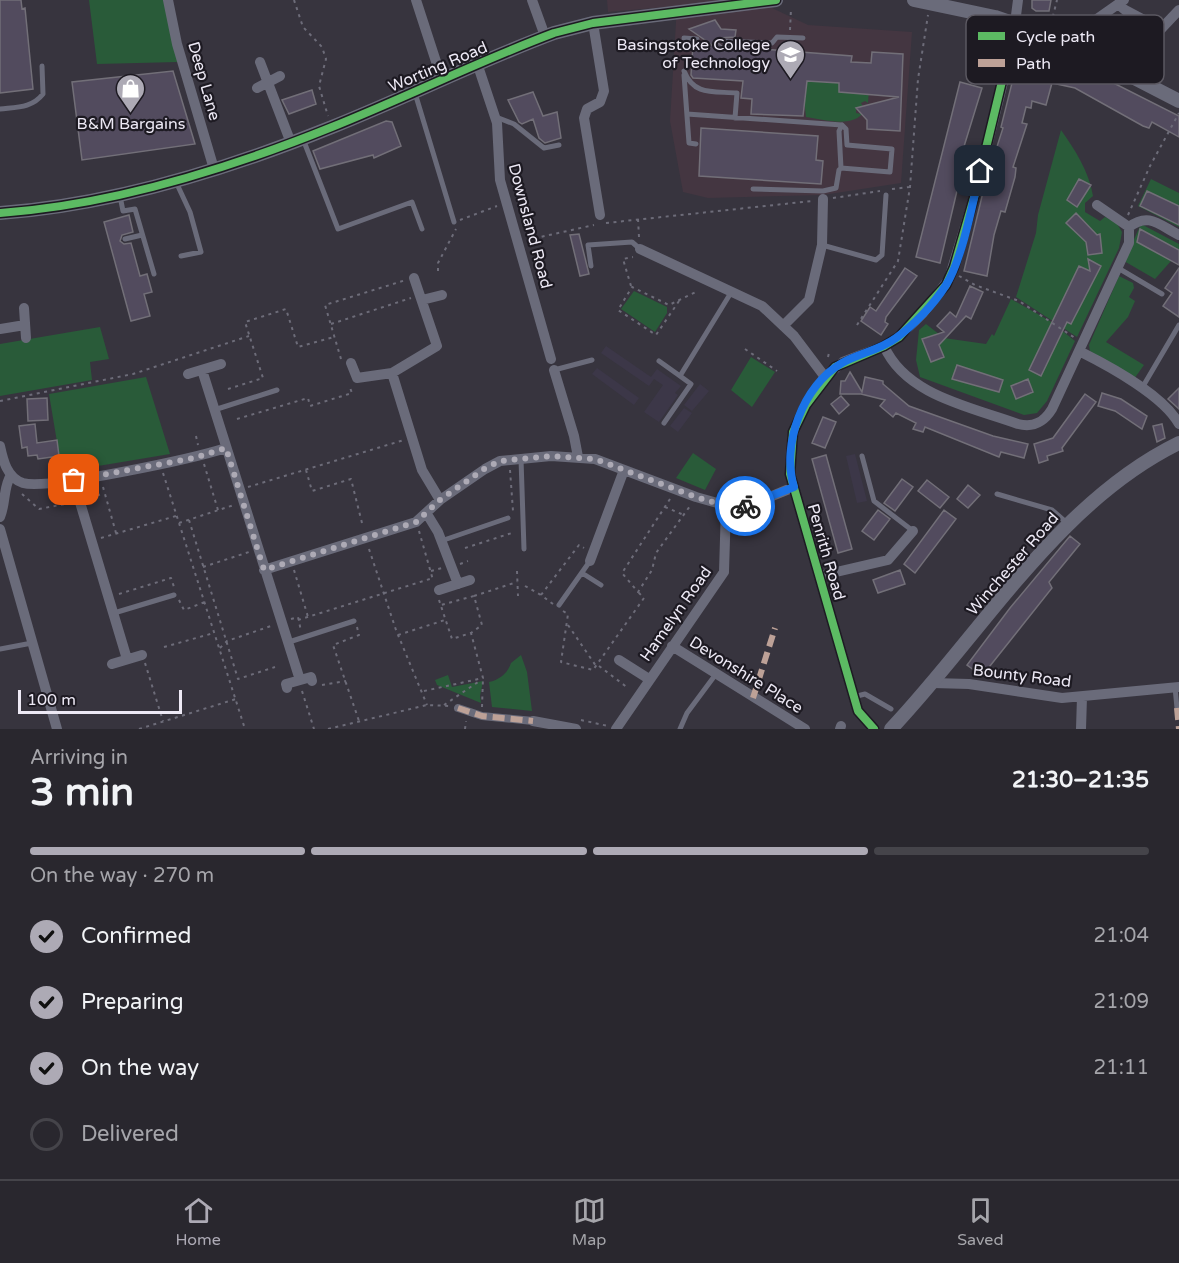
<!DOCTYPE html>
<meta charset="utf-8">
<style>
:root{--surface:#29272e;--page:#35333a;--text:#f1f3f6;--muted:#a5a5aa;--line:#45444a;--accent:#adaab5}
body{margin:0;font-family:"Varela Round",sans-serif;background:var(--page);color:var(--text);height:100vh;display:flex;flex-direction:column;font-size:22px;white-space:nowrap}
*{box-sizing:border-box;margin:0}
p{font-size:20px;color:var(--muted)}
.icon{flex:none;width:33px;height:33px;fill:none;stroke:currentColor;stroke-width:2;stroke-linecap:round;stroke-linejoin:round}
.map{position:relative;height:729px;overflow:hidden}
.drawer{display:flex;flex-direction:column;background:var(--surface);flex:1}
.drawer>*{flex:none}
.scale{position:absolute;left:18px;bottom:15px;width:164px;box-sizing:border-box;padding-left:6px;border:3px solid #ede9f5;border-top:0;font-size:16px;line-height:21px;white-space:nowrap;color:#ede9f5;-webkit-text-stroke:4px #1d1a22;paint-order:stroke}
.pin{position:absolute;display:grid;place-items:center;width:51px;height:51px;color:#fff;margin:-26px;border-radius:12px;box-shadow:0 3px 9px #0006}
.courier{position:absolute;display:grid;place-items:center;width:60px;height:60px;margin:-30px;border:4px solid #1a73e8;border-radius:50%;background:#fff;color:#222;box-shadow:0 2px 8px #0007}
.summary em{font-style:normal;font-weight:700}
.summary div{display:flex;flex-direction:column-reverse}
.summary{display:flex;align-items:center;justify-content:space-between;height:102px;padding:0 30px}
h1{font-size:39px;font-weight:700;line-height:45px}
.bar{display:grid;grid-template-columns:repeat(4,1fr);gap:9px 6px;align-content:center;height:72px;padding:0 30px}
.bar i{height:8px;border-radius:4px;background:var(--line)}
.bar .on{background:var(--accent)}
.bar p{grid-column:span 4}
ol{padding:0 30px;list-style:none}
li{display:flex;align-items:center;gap:18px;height:66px}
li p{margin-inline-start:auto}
li .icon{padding:6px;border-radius:50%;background:var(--accent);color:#111;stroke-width:4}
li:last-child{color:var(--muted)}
li i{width:33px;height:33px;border:3px solid var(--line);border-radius:50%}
.menu{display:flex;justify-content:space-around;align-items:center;height:84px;border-top:2px solid var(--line);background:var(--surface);font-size:16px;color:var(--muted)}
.menu a{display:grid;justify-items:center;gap:3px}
.menu .on{color:var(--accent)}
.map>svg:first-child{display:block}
</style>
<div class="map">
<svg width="1179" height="729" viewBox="0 0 1179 729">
<rect width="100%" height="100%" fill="#37343e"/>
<path fill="#3c3748" d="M606,346L651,377L657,369L681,386L675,393L678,395L659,422L644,412L663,385L654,379L649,386L601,353Z
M597,368L639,398L634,405L592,374Z
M700,384L709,391L692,411L684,405Z
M684,408L692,413L678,432L670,426Z
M855,454L867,501L857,503L846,456Z"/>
<path fill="#443641" d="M607,0H755L808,25L912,32L901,183L823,195L708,198L683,192L670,121L677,6L608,12Z"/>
<path fill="#295b39" d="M89,0H165L178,62L97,64Z
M795,80L839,83V92L860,94L869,89L868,103L865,101L861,103L863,107L856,108V113L862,114C850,128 821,119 806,117L804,98Z
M1061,130C1075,150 1089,171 1093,196L1085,203V212L1100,221L1105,217L1116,222L1122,232L1119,248L1077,337L1016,297L1036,233L1038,215Z
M1151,179L1179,193V227L1138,206Z
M1141,224L1179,244V252L1155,279L1124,261Z
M1119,276L1133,283L1134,288L1129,297L1135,301L1128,317L1106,342L1144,365L1134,379L1090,351L1089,345Z
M634,291L667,307V313L655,332L621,309Z
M1011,299L1050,321L1075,341L1047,401L1037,413L1024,415L920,377L916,360L919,330L926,324L944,338L986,344L992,334L994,336Z
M100,327L109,359L90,362L92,380L0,396V344Z
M751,357L775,372L752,407L731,390Z
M146,377L170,454L62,472L49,394Z
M693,453L716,469L705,490L676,478Z
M521,655L527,672L532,711L492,707L489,682C499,680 508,673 511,663Z
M448,675L452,687L483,681L480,696L481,703L437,685L435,680Z"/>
<path fill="#524b5e" stroke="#726f78" stroke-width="1.5" d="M0,0H21L22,9L25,8L33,89L0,93Z
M1032,0H1051L1049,11H1036L1032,8Z
M715,20L721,29L736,30L735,37L719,38L718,43L722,46L852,56L851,62L871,63L872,52L903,54L900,131L867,129V120L856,108L899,97L839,92V83L807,81L803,116L751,114L752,99L741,98L743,81L693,78L691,75L693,45H712L689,29Z
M1022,43L1066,59L1179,116V137L1152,122L1149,128L1143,126L1075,88L1052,83L1046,105L1032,101L1031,108L1026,107L1022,123L1027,124L1013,167L1016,168L1015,177L1005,212L1001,211L994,235L987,276L964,271L985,184L1003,128L1001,127Z
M173,71L195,144L82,160L72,82Z
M960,82L982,88L958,166L955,177L960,178L940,263L916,257Z
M312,90L316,104L289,114L282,100Z
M533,92L543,116L557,112L561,138L545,143L539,138L533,119L522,124L519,122L508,100Z
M386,121L392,122L401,146L374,158L373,155L320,169L313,151Z
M701,128L818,136L816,160L823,161L821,184L699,176Z
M1079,179L1091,185L1077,207L1067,200Z
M1147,191L1179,206V225L1140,206Z
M1076,213L1097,235L1100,234L1102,253L1088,255L1086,242L1066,223Z
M129,215L133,232L122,235L120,241L124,244L131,243L140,276L147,274L152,292L144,294L150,316L131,321L104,222Z
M1140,229L1179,250V265L1137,242Z
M579,234L589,274L580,276L570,235Z
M1088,259L1101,266L1071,324L1067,322L1041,376L1029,370L1079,266L1090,271Z
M905,268L917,276L886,317L885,322L888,324L881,335L861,321L870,307L876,311Z
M1179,268V317L1163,306L1172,293L1165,288Z
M970,286L983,292L971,319L966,316L939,345L944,357L931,362L922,339L944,332L937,326L950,312L956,317Z
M957,365L1003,380L999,392L952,379Z
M850,372L862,392L865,377L883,381V384L909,406L993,436L1028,444L1024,458L1001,452L999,457L925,427L923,432L913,429L916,423L896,413L893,417L880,406L885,400L861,394H840L841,381H845Z
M1028,379L1033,392L1016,399L1011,386Z
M1179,388V409L1168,399Z
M1102,393L1121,399L1147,416L1142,429L1115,411L1098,406Z
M1085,394L1096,402L1062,448L1063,451L1047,456L1048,460L1039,463L1034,444L1053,438Z
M841,396L849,405L839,414L831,404Z
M47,398L48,420L28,421L27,399Z
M823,417L836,422L825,448L812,443Z
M35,424L37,443L57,440L59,456L38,459L37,455L28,456L27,447L22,448L19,426Z
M1162,424L1165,438L1157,442L1153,426Z
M826,455L852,549L838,553L812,459Z
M902,479L913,487L895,511L884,503Z
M927,480L949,497L940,508L918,491Z
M968,485L980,495L968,508L957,499Z
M878,510L890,519L874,540L862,531Z
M944,510L956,519L915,573L904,564Z
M1070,536L1080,544L1049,582L1052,588L982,676L967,665L1010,608Z
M900,570L905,584L878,593L873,580Z"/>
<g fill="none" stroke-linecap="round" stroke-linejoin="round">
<path stroke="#6d6c79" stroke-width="2" stroke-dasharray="3 4.5" stroke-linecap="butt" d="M294,0L303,27L322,47L326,59L319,86L328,116
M1051,24L1057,0
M790,30L791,9
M892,189L910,187
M833,198L880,191
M1128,215L1150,166L1179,113
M638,219L639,237
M460,220L497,206
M606,223L812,201
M527,240L594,225
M438,271V263L456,229
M959,276L975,285L1019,301L1075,338
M631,286L623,259L633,257
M679,301L656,335L618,310L632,287L669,305L698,291
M331,324L411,298
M857,325L898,261L910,187L918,79L928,15
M745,349L777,371
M828,357L829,353
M341,359L325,305L406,280
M228,389L263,378L245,322L286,309L298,347L334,337
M0,401L133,374L249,336
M237,419L308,398L310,406L352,393L349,385
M196,436L198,445
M204,464L218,510
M306,470L312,491L351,479L363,527
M510,470L513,511
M163,473L245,729
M103,487L116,533
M248,487L404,440
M22,494L39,509L70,503
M90,498L104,493
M670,499L622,573L638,592L652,570L656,553L690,506
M665,507L684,515
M189,520L238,679L275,667
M179,523L234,505
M743,529L744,536
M419,531L433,580
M101,538L176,516
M465,548L515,532
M369,549L396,630L427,705
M460,564L468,561
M203,567L249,552
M294,570L308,617
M431,571L442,568
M517,571L518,596
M525,586L541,595
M119,594L171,578L174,587
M474,596L517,582
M179,600L184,610L205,602
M439,600L452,639L471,633L482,625L474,596L441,605
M553,604L541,595L579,545L584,548
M563,611L568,614L561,662L593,670L644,598L638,592
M291,619L298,617L301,631
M298,620L433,578
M568,625L596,666
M357,627L359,635L333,645L359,721
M398,635L445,620
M164,647L214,633
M220,648L227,641L271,626
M145,663L163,721
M599,666L628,688
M322,685L346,681
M302,691L314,729
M424,691L483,678L471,633
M444,705L481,680
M482,707L483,678
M581,720L608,726
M139,729L236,699
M328,729L427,705L449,706
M465,729L466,721"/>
<path stroke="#6a6b7a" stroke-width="5" d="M684,38L697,39
M723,41L772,43L777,37L803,38
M684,71C694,96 713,91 737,93L735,118
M684,75L689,143L696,144
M415,93L454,222
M0,109C17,107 32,108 43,94L42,66
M687,114L842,125
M496,117L514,124L544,148L559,145
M303,139L338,229L412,202L422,229
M841,168L890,172L892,149L847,145L846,129L842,125
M176,182L190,212L201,252L181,256
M753,189L823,191L836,188L839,170L841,168L839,131L842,125
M120,196L123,211L135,209L154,274
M125,239L142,235
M822,245L876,260L882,255L886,195
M591,266L588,245L632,242L640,249
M1118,268L1162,294
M659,361L680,376
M554,370L592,360
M1142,388L1179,325
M214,410L277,390
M664,423L691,384L680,376L732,291
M862,456L874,501L913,531
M521,459L524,549
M997,494L1052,510L1068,524
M441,541L508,518
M582,573L601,585
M559,605L590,561
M114,613L174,595
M289,642L354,621
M0,649L32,643
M1175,687L1177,708
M853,697L865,694L891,709
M680,729L687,713L716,674"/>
<path stroke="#6a6b7a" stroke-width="8" d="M458,708L482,716L533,721"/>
<path stroke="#6a6b7a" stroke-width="10" d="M168,0L177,44L214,169
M416,0L442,80
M532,0L545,36
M1119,5L1125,10L1161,29L1179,10
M593,23L604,91L600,102L587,109L584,118L600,215
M1075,45L1084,28L1124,0
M260,62L291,143
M478,66L497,123L500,180L551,359
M257,88L280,76
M1129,227C1149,212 1159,225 1179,235
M640,249L762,306L794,336L825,377
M414,278L437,346L392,373L422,470L440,500
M422,300L442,295
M24,308L26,338
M784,325L809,300L822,245L823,199
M0,329L25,325
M884,346C906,396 972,407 1018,424C1034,428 1044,422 1052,409L1129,243V227L1097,205
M1081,352C1109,366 1164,396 1179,424
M351,363L357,378L392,373
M202,370L300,680
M554,370L574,436L578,457
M188,374L221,364
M0,446C3,460 7,478 23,483C49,490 195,458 226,448
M73,479L127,659
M427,514L438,532L458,584
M0,517C6,503 3,487 11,475
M0,529L57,729
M590,561L624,470
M264,570L416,522L440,500L485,469L500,461L551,456L595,459L696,497L735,508L750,505L794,487
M819,576L888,560L913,531
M439,590L470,580
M672,646L805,729
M619,660L649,679
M112,664L142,655
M933,683L969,684L1062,698L1179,687
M287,688L286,684L311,677L312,681
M533,721L576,729
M616,729L724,572L726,506
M840,729L841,726
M874,729L858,711L790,474L793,432L806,405L825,377L843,362L884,346L899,337L923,313L949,279L975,194L1012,46L1018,0
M1081,729L1082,697"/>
<path stroke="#6a6b7a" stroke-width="14" d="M914,0L995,17L1057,38L1179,101
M0,213C113,205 228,169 332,127C407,97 479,61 554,33L593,23L776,0
M891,729C982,633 1058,502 1179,443"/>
<path stroke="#bda197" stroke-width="6" stroke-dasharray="12 6" stroke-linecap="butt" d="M753,698L775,628
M458,708L482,716L533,721
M1177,708L1179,729"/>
<defs>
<path id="cycleway" d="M0,213C113,205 228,169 332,127C407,97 479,61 554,33L593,23L776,0
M874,729L858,711L790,474L793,432L806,405L835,367L884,346L899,337L946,285L954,267L975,194L1016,23L1075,45L1120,70"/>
</defs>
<use href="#cycleway" stroke="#1d1a22" stroke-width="11"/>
<use href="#cycleway" stroke="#5cba63" stroke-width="8"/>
</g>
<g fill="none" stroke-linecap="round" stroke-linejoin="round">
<path stroke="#adaab5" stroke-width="6" stroke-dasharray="0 10.8" d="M74,480L194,458L226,448L264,570L416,522L440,500L484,469L500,461L551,456L595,459L696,497L726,506H745"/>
<path stroke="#1a73e8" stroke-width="8" d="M745,506L794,487C781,445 803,385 842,363C860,353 880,350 896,338C914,325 934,304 946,285C962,260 973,202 980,171"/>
</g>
<defs>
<symbol id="university-pin" viewBox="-11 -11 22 30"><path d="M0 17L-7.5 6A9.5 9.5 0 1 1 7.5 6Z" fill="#adaab5" stroke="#1d1a22"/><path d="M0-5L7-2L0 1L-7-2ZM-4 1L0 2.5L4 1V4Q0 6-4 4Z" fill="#fff"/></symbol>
<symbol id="shop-pin" viewBox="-11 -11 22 30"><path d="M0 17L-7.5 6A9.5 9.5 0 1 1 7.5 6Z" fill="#adaab5" stroke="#1d1a22"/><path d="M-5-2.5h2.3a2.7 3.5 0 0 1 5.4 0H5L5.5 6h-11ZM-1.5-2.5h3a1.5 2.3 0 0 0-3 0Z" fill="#fff"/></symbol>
</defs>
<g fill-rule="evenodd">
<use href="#university-pin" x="774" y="38" width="33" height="45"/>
<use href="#shop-pin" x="114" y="72" width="33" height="45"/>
</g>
<g text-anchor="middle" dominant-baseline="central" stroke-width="4.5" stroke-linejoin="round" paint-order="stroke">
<g font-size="16" fill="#ede9f5" stroke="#1d1a22" text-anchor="end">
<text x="770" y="45">Basingstoke College<tspan x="770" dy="18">of Technology</tspan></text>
<text x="131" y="124" text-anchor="middle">B&amp;M Bargains</text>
</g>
<g font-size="16" fill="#ede9f5" stroke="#1d1a22">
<text transform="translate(438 67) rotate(-23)">Worting Road</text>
<text transform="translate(204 81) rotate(74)">Deep Lane</text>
<text transform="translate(530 226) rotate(75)">Downsland Road</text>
<text transform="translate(826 552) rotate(74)">Penrith Road</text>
<text transform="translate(1013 564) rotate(-49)">Winchester Road</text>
<text transform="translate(676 614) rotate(-55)">Hamelyn Road</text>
<text transform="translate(746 675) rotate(32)">Devonshire Place</text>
<text transform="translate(1022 676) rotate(7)">Bounty Road</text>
</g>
</g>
<rect x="966" y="15" width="198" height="69" rx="9" fill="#1d1a22" stroke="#5b5861" stroke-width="1.5"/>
<rect x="978" y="32" width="27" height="8" fill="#5cba63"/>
<rect x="978" y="59" width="27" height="8" fill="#bda197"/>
<g font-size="16" fill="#ede9f5">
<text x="1016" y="42">Cycle path</text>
<text x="1016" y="69">Path</text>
</g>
</svg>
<div class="scale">100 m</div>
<div class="pin" style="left:74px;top:480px;background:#ea580c"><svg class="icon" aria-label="bag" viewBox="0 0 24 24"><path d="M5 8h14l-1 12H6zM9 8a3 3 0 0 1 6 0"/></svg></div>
<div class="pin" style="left:980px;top:171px;background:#1f2937"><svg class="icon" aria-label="home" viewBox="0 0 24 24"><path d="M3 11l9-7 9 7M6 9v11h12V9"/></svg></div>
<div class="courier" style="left:745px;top:506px"><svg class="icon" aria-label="bike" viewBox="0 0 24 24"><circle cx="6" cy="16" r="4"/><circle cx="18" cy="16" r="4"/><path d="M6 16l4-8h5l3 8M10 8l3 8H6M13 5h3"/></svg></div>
</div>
<section class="drawer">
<div class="summary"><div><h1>3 min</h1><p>Arriving in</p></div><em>21:30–21:35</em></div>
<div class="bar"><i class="on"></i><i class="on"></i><i class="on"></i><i></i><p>On the way · 270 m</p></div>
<ol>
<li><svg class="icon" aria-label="check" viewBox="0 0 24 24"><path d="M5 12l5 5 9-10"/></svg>Confirmed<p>21:04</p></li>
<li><svg class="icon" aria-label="check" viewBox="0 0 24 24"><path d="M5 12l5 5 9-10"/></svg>Preparing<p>21:09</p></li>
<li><svg class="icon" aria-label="check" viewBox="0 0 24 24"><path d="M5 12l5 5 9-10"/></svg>On the way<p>21:11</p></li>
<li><i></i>Delivered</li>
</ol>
</section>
<nav class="menu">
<a class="on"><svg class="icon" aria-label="home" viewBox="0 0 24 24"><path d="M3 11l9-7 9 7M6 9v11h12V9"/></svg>Home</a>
<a><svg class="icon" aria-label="map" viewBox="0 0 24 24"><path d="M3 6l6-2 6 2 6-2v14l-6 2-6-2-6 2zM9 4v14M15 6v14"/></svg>Map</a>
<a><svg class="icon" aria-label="saved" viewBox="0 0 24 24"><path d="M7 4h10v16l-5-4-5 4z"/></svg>Saved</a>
</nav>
